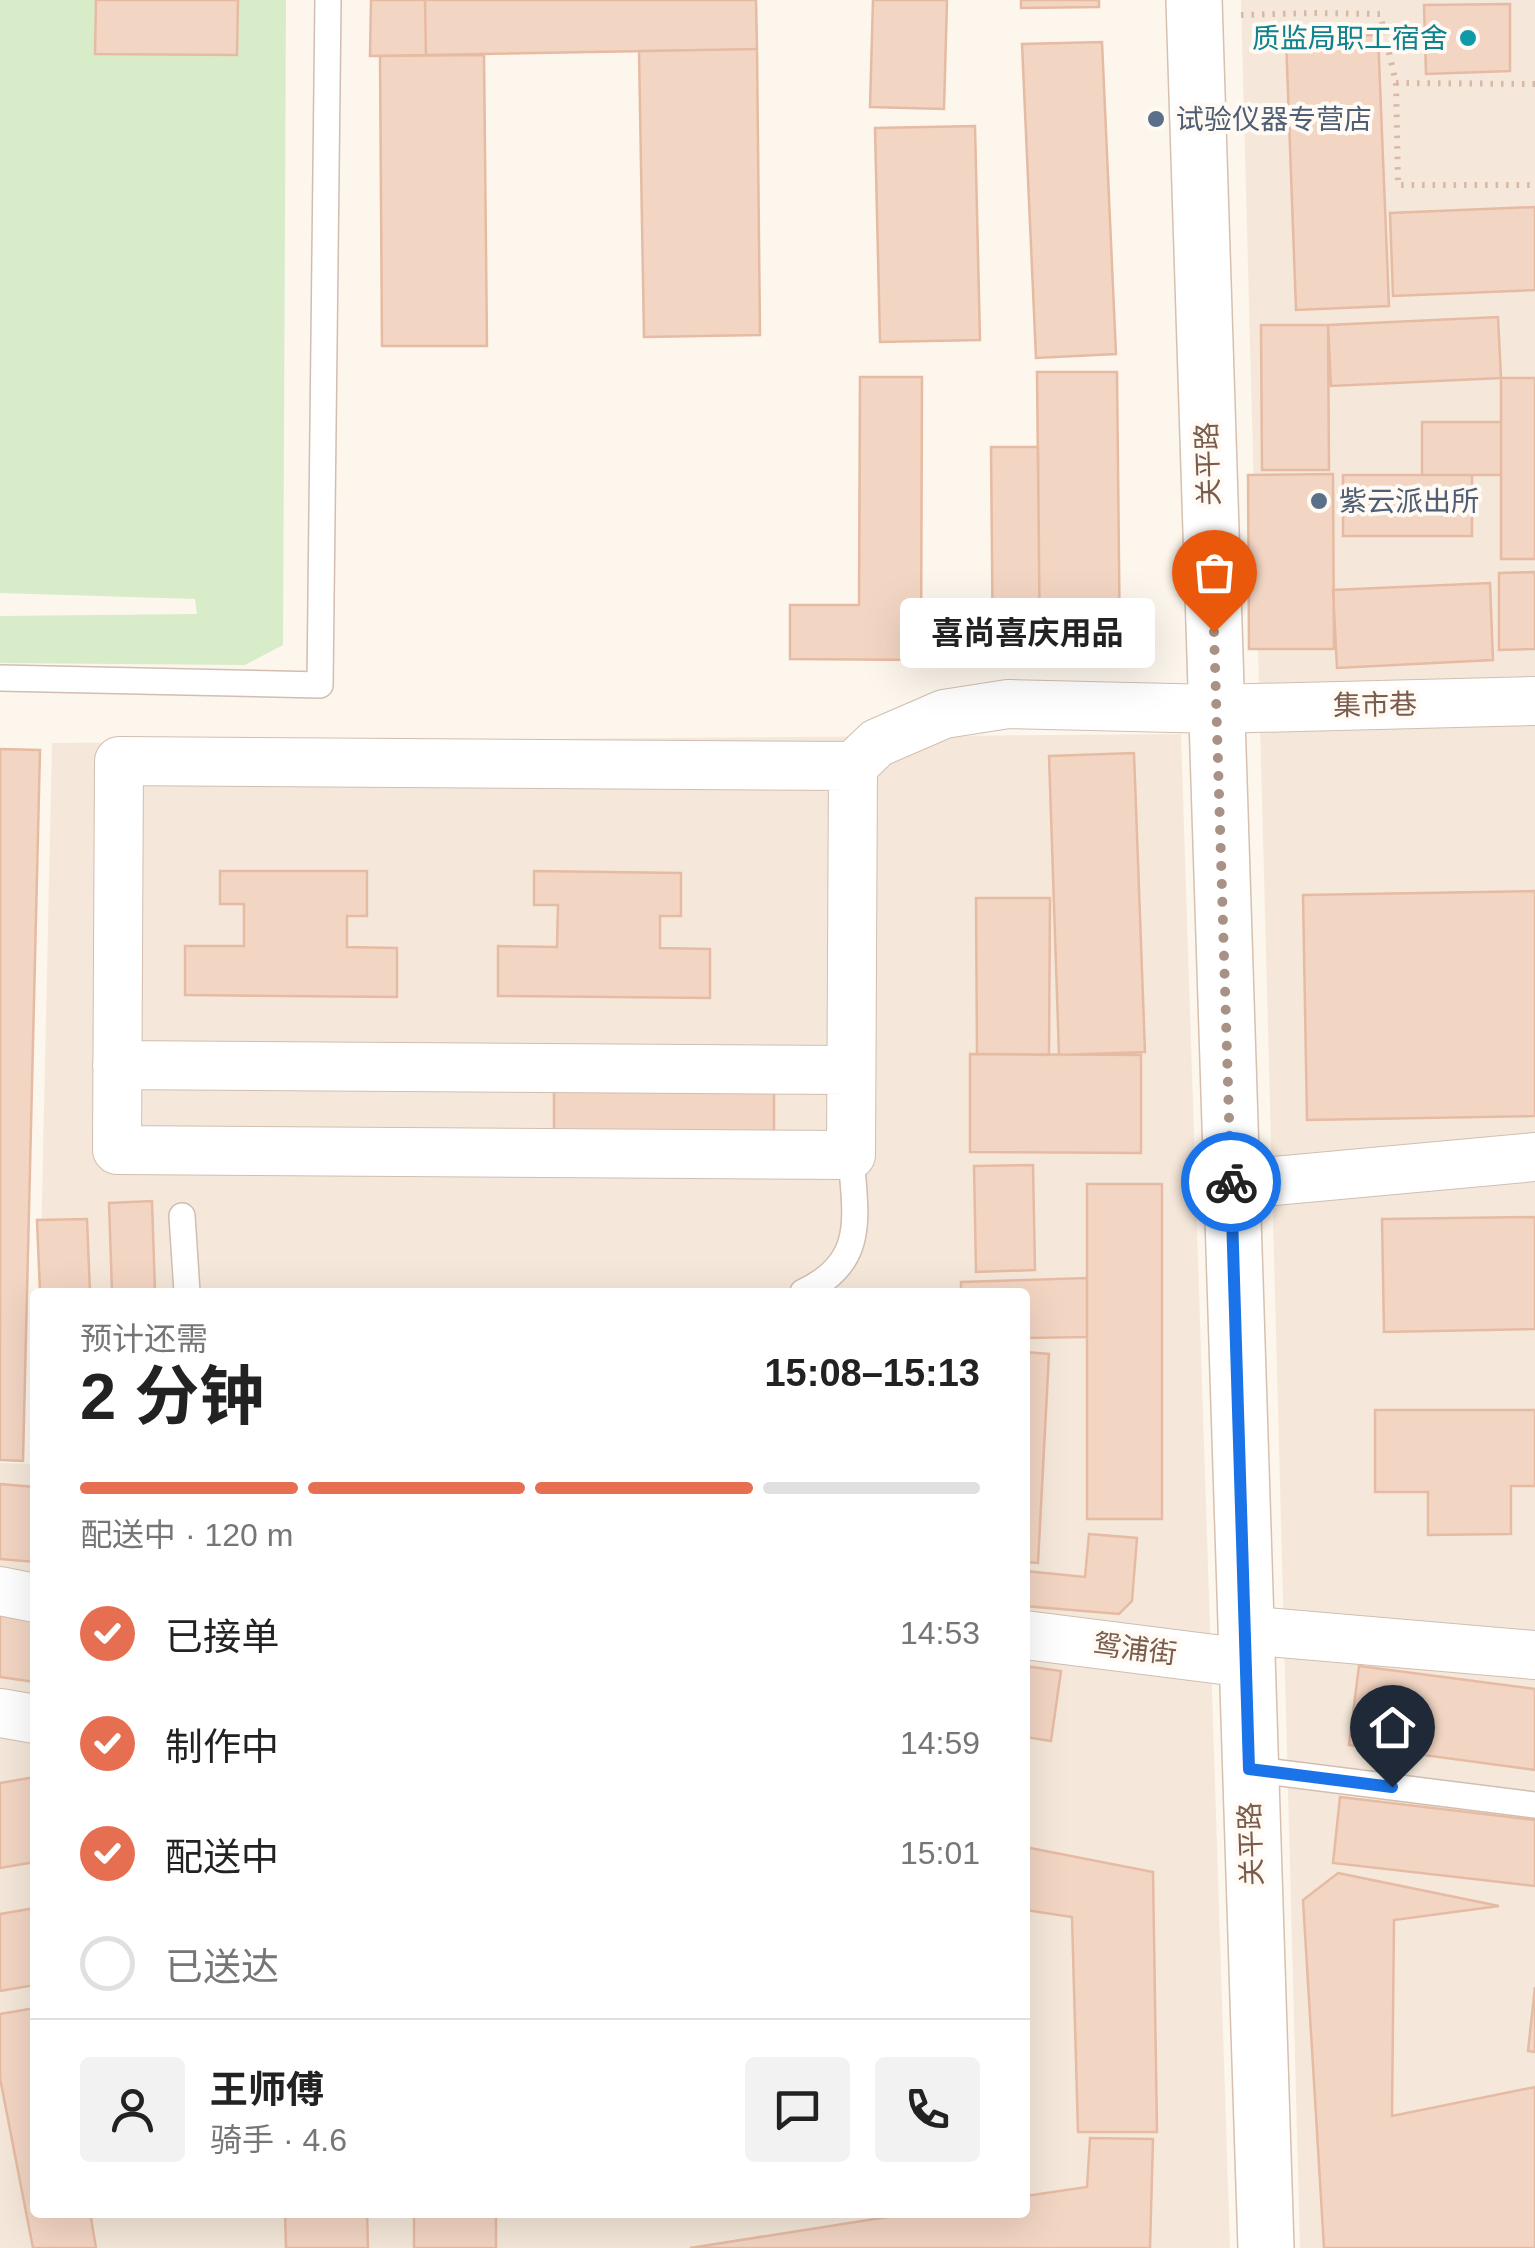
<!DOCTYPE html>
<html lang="zh">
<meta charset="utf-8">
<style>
:root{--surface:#fff;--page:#f2f2f2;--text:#222;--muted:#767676;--line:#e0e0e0;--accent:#e76f51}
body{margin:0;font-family:Arial,"Noto Sans SC",sans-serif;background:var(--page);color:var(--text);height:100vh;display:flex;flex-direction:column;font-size:38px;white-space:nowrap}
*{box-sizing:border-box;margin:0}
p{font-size:32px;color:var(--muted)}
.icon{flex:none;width:55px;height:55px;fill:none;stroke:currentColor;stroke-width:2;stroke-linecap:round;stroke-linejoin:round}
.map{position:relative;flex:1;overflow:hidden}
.drawer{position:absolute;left:30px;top:1288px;width:1000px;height:930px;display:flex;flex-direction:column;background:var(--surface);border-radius:10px;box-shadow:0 10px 40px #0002}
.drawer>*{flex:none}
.pin{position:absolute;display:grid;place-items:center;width:85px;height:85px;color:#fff;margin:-102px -42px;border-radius:50% 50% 50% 0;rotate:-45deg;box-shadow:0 0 10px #0007}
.pin .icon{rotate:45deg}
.courier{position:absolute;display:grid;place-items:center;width:100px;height:100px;margin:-50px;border:8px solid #1a73e8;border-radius:50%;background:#fff;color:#222;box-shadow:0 2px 12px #0007}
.bubble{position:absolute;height:70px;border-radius:10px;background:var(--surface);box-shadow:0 10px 40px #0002;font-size:32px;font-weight:700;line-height:70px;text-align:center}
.head em{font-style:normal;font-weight:700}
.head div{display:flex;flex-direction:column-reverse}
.head{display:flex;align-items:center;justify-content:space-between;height:170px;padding:0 50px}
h1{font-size:65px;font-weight:700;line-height:75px}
.bar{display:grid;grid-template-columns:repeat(4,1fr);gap:15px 10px;align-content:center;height:120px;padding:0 50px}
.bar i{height:12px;border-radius:8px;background:var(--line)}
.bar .on{background:var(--accent)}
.bar p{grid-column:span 4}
.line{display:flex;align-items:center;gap:25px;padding:0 50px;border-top:2px solid var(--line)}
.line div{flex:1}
.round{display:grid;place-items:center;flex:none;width:105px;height:105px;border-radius:10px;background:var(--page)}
ol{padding:0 50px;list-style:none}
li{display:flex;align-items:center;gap:30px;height:110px}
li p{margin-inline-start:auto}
li .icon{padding:10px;border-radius:50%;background:var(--accent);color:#fff;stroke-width:4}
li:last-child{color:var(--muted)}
li i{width:55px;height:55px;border:5px solid var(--line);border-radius:50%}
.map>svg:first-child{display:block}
</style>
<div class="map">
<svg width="1535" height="2248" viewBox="0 0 1535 2248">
<rect width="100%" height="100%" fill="#fdf6ec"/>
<path fill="#f5e8da" d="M1241,0H1535V2248H1300Z
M1181,734L1230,2248H0V1463L35,1464V2212H1025V1292H40L52,743Z"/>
<path fill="#d8ecc9" d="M0,0H286L283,645L245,665L0,663V616L197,614L195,599L0,593Z"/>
<path fill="#f3d5c3" stroke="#e6bba3" stroke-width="2.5" d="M96,0H238L237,55L95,54Z
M371,0H425L426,55L370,56Z
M425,0H756L757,49L426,55Z
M873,0H947L944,109L870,107Z
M1021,0H1099V7L1021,8Z
M1510,4V71L1426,74L1424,5Z
M1378,35L1389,306L1296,310L1286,38Z
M1102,42L1116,354L1036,358L1022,44Z
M757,49L760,335L644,337L639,51Z
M484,55L487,346H382L380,56Z
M975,126L980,340L880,342L875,128Z
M1535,207V290L1393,296L1390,213Z
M1498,317L1501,378L1331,386L1328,325Z
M1261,325H1328L1329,470H1262Z
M1037,372H1117L1120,657L1040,658Z
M860,377H922L921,660L790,659V605H859Z
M1501,378H1535V559H1501Z
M1422,422H1501V475H1422Z
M991,447H1038L1040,664L993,665Z
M1333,474L1334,649H1249L1248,475Z
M1343,475H1472V536H1343Z
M1535,572V649L1499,650V573Z
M1490,583L1493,660L1337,668L1333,590Z
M0,749L40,750L23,1461L0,1460Z
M1134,753L1145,1052L1059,1055L1049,756Z
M220,871H367V916H347V947L397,948V997L185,995V946H244V904H220Z
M534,871L681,873V916H660V948L710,949V998L498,996V946L557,947L558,905H534Z
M1535,891V1116L1307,1120L1303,895Z
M976,898H1050L1049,1055L977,1054Z
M970,1054L1141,1055V1153L970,1152Z
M554,1077H774V1135H554Z
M1033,1165L1035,1270L976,1272L974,1166Z
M1087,1184H1162V1519H1087Z
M152,1201L155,1292H112L109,1203Z
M1535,1217V1329L1384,1332L1382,1219Z
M87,1219L90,1292H40L37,1220Z
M1087,1278V1337L1025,1338V1292H961V1282Z
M1025,1352L1049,1354L1038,1563L1025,1562Z
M1375,1410H1535V1486H1511V1534L1428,1535V1492H1375Z
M0,1484L35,1487V1562L0,1559Z
M1089,1534L1137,1538L1132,1601L1119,1614L1025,1606V1571L1085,1577Z
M0,1603L35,1608V1682L0,1677Z
M1025,1666L1061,1671L1051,1741L1025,1737Z
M1359,1666L1535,1689V1770L1349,1745Z
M35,1777V1862L0,1868V1783Z
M1340,1797L1535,1820V1886L1333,1863Z
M1025,1847L1153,1872L1157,2132H1078L1072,1917L1025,1910Z
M1338,1873L1499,1906L1394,1920L1392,2116L1535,2087V2248H1324L1303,1900Z
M35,1908V1985L0,1991V1914Z
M1535,1987V2052L1528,2051Z
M35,2008V2212H90L96,2248H33L0,2078V2014Z
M1090,2138L1153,2139L1150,2248H690L919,2212H1025V2196L1087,2187Z
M285,2212H367L368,2248H286Z
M414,2212H496V2248H414Z"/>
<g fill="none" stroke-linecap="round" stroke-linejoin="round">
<defs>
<path id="lane" d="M0,678L320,685L328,0
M182,1216L187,1292
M803,1292C868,1262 855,1215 851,1155
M1249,1769L1535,1805"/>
<path id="street" d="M853,766L851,1155L117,1150L119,761L853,766L877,743L944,714L1008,704L1216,709L1535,701
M117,1065L851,1070
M1231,1185L1535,1157
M0,1591L35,1598
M1244,1630L1535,1655
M1025,1635L1246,1663
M0,1713L35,1719"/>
<path id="secondary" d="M1194,0L1266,2248"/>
</defs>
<use href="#lane" stroke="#d1beb0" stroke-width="28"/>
<use href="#street" stroke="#d1beb0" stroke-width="50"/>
<use href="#secondary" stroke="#d6c0b0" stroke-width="58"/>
<path stroke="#d9b8a5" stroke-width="6" stroke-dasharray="2.5 8" stroke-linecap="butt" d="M1241,15L1311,13L1380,14L1396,83L1398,185H1535
M1396,83L1535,84"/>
<use href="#lane" stroke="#fff" stroke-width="25"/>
<use href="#street" stroke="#fff" stroke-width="48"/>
<use href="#secondary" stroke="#fff" stroke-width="55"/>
</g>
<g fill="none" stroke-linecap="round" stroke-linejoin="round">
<path stroke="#a89285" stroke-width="10" stroke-dasharray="0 18" d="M1214,632L1231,1182"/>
<path stroke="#1a73e8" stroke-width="12" d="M1231,1182L1249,1769L1392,1787"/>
</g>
<circle fill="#0f9aa8" stroke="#fffaf3" stroke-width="4" cx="1468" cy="38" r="10"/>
<g fill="#5c6f8a" stroke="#fffaf3" stroke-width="4">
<circle cx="1156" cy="119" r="10"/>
<circle cx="1319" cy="501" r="10"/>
</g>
<g text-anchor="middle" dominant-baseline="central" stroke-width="8" stroke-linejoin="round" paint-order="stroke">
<g font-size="28" fill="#0d838f" stroke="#fffaf3" text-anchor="end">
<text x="1448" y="38">质监局职工宿舍</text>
</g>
<g font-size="28" fill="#4e5e75" stroke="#fffaf3" text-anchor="start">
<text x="1176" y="119">试验仪器专营店</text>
<text x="1339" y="501">紫云派出所</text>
</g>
<g font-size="28" fill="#7a5c4d" stroke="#fffaf3">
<text transform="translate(1208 464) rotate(-92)">关平路</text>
<text transform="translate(1375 705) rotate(-1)">集市巷</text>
<text transform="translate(1135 1649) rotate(7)">鸳浦街</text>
<text transform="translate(1251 1844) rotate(-92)">关平路</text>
</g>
</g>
</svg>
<div class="pin" style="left:1214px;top:632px;background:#ea580c"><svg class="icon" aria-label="bag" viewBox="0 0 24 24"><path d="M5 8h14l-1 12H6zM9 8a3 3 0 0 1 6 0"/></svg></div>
<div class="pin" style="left:1392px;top:1787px;background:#1f2937"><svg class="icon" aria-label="home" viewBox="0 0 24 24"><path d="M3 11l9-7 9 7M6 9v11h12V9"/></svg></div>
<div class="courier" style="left:1231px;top:1182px"><svg class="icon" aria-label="bike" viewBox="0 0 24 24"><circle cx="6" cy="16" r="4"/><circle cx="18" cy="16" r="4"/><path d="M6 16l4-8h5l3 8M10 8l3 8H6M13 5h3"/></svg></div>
<div class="bubble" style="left:900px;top:598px;width:255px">喜尚喜庆用品</div>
<section class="drawer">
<div class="head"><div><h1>2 分钟</h1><p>预计还需</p></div><em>15:08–15:13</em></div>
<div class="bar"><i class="on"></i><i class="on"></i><i class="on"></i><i></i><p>配送中 · 120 m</p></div>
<ol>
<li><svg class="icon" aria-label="check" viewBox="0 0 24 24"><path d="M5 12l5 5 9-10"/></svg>已接单<p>14:53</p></li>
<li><svg class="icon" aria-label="check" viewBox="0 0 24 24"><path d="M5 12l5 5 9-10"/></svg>制作中<p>14:59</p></li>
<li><svg class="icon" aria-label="check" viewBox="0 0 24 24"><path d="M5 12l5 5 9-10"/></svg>配送中<p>15:01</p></li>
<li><i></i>已送达</li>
</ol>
<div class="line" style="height:180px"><a class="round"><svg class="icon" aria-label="person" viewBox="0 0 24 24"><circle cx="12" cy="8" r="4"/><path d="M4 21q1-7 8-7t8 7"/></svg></a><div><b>王师傅</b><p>骑手 · 4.6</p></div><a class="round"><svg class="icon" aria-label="chat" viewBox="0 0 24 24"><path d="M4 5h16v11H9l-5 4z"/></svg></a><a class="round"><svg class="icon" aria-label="phone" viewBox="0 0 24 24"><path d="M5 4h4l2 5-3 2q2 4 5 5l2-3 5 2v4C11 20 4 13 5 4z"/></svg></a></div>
</section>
</div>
